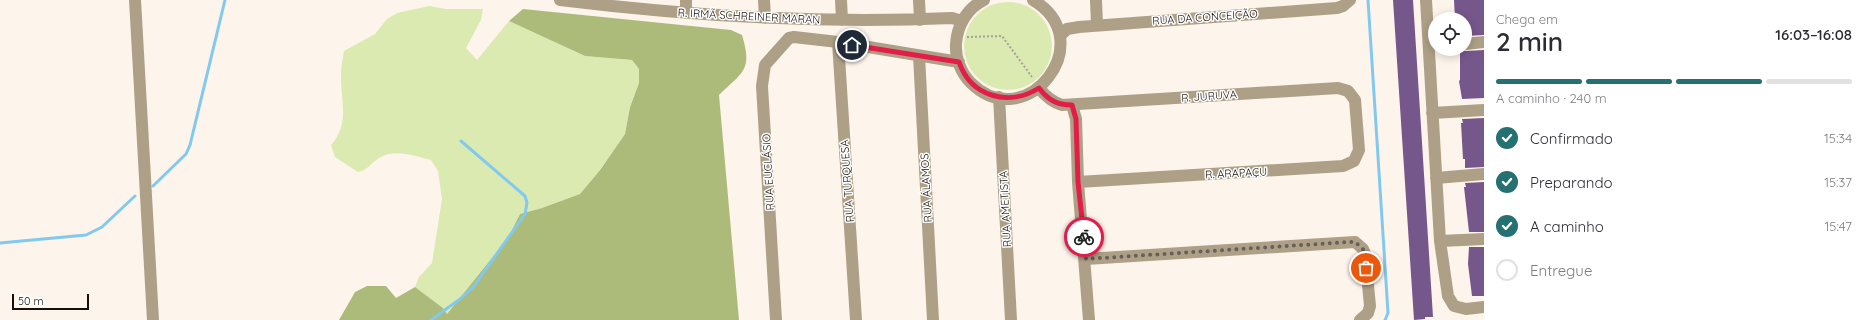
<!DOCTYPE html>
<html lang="pt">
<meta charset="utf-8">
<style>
:root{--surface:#fff;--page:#f7f7f7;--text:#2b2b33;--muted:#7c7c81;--line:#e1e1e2;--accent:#257070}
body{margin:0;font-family:Quicksand,sans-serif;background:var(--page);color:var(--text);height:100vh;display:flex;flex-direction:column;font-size:15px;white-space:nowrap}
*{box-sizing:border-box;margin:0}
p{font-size:13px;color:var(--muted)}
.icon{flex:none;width:22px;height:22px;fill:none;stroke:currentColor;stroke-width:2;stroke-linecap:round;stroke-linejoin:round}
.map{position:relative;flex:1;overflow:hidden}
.side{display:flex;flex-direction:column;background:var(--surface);width:380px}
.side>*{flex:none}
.buttons{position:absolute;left:1428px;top:12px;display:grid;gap:8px}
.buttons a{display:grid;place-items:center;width:44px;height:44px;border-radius:50%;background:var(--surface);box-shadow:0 2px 10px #0003;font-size:20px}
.scale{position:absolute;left:12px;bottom:10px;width:77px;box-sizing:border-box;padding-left:4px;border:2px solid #14100d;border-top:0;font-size:11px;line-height:14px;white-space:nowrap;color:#14100d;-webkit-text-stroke:3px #fff;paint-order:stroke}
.pin{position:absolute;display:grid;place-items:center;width:34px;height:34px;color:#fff;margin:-17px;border:2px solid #fff;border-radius:50%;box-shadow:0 1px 4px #0007}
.courier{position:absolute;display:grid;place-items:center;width:40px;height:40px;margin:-20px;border:3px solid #e11d48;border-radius:50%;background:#fff;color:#222;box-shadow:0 1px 5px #0007}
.head em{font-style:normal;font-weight:600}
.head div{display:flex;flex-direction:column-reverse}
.head{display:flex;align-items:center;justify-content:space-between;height:68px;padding:0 12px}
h1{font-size:26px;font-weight:600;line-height:30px}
.bar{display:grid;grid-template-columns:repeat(4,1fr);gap:6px 4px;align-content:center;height:48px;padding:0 12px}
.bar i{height:5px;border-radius:3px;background:var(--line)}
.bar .on{background:var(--accent)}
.bar p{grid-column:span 4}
ol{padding:0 12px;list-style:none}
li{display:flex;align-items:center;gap:12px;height:44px}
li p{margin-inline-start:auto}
li .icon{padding:4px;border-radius:50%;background:var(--accent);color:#fff;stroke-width:4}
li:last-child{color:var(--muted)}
li i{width:22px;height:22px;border:2px solid var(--line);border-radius:50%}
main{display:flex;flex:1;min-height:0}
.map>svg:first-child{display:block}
</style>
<main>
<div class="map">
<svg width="1484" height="320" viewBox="0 0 1484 320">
<rect width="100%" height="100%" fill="#fdf4ec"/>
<path fill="#dbeab0" d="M964 46a44 44 0 1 1 88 0a44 44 0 1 1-88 0Z
M429,6L446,9H483L481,20L466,48L477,60L509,21L585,56L632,60L639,69V83L630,106L625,134L598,172L580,194L542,208L520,214L508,238L447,314L443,308L415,287L419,277L432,263L442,199L438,171L431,160C416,156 394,148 379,158C371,163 368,170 358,172L335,157L331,145C351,122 340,100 341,73C341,65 343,58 344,51L375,34L387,19L397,13Z"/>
<path fill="#acbb7a" d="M523,9L731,30L742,35C753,71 742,72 719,95L739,320H339L355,292L367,286H386L396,298L415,287L443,308L447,314L508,238L520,214L542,208L580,194L600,170L625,134L630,107L639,83V69L632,60L585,56L509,21Z"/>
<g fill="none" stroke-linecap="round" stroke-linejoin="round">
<path stroke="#81c9ef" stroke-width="3" d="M1368,0L1388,313L1385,320
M153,186L186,154L190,145L225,0
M0,243L86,235L102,227L135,196
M431,320L460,299L474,286L525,214L527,203L525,196L461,141"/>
</g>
<path fill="#76578c" d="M1393,0H1413L1433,317H1425V319L1414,320Z
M1454,0H1484V35L1465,36V19H1455Z
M1460,50L1466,51L1484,50V98L1462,99L1459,81L1460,80Z
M1484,118V167L1465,168V159H1463L1461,123H1463L1462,119Z
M1484,182V232H1469L1464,187H1466L1465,183Z
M1469,247H1484V296H1472L1468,264Z"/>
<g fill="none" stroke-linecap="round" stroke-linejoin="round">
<path stroke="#a7a09a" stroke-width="2" stroke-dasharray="2 2" stroke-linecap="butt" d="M967,37L1002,36L1032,77"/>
<path stroke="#aea086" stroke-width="12" d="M135,0L153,320
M560,0C690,16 821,24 952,18L962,21
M686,0V13
M764,0L765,18
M841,0L842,20
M919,0L920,20
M984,0C967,8 957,26 956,44C955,58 961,73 971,83C1026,137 1102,41 1033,0
M1096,0L1097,25
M1426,0L1440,241L1448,296L1454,306L1466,309L1484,307
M1060,36L1067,29L1079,27L1337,8L1343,6L1350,0
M838,42L856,320
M1465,44L1484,42
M919,56L933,320
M1039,88C1046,97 1052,102 1062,105L1338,88L1348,91L1355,100L1359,150L1354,161L1343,166L1078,182
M999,97L1011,320
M1072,105L1076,119L1078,182L1089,320
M1432,113L1484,110
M1436,178L1484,174
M1440,241L1484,239
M1086,259L1355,242L1363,249L1365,254L1370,306L1368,313L1360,320
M776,320L762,86L765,65L789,38L794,37L838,42L959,62"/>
</g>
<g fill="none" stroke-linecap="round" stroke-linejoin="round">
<path stroke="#66605b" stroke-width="4" stroke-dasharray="0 7.2" d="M1084,237L1086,259L1349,242H1355L1363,249L1366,268"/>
<path stroke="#e11d48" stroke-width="5" d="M852,45L959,62C971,97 1009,107 1039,88C1048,100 1057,105 1072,105L1076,119L1078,182L1084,237"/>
</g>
<g text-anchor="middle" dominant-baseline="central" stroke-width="3" stroke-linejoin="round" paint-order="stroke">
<g font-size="11" fill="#14100d" stroke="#fff">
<text transform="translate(749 16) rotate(3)">R. IRMÃ SCHREINER MARAN</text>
<text transform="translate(1205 17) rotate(-4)">RUA DA CONCEIÇÃO</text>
<text transform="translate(1209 96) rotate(-4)">R. JURUVA</text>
<text transform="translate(768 172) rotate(-93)">RUA EUCLÁSIO</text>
<text transform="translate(1236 173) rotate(-3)">R. ARAPAÇU</text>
<text transform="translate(847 181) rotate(-94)">RUA TURQUESA</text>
<text transform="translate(926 188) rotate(-93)">RUA ÁLAMOS</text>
<text transform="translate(1005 209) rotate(-93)">RUA AMETISTA</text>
</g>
</g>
</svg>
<div class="buttons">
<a><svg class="icon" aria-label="locate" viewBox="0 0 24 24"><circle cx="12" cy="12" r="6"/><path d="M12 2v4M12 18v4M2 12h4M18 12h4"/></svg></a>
</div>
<div class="scale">50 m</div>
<div class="pin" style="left:1366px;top:268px;background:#ea580c"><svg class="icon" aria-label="bag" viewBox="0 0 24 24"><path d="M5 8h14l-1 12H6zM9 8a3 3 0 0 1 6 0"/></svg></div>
<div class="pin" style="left:852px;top:45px;background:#1f2937"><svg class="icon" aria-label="home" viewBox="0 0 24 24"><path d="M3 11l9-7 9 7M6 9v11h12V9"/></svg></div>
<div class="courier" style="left:1084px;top:237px"><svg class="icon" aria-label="bike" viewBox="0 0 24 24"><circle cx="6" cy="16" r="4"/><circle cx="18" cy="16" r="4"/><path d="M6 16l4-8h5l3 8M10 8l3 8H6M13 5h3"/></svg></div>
</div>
<section class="side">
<div class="head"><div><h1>2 min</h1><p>Chega em</p></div><em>16:03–16:08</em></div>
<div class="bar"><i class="on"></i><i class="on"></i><i class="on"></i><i></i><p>A caminho · 240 m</p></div>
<ol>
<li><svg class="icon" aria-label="check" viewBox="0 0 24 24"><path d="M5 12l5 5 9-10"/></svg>Confirmado<p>15:34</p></li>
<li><svg class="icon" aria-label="check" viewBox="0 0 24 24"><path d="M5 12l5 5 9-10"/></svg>Preparando<p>15:37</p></li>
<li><svg class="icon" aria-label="check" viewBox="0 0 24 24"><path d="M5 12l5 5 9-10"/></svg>A caminho<p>15:47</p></li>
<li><i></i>Entregue</li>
</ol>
</section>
</main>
